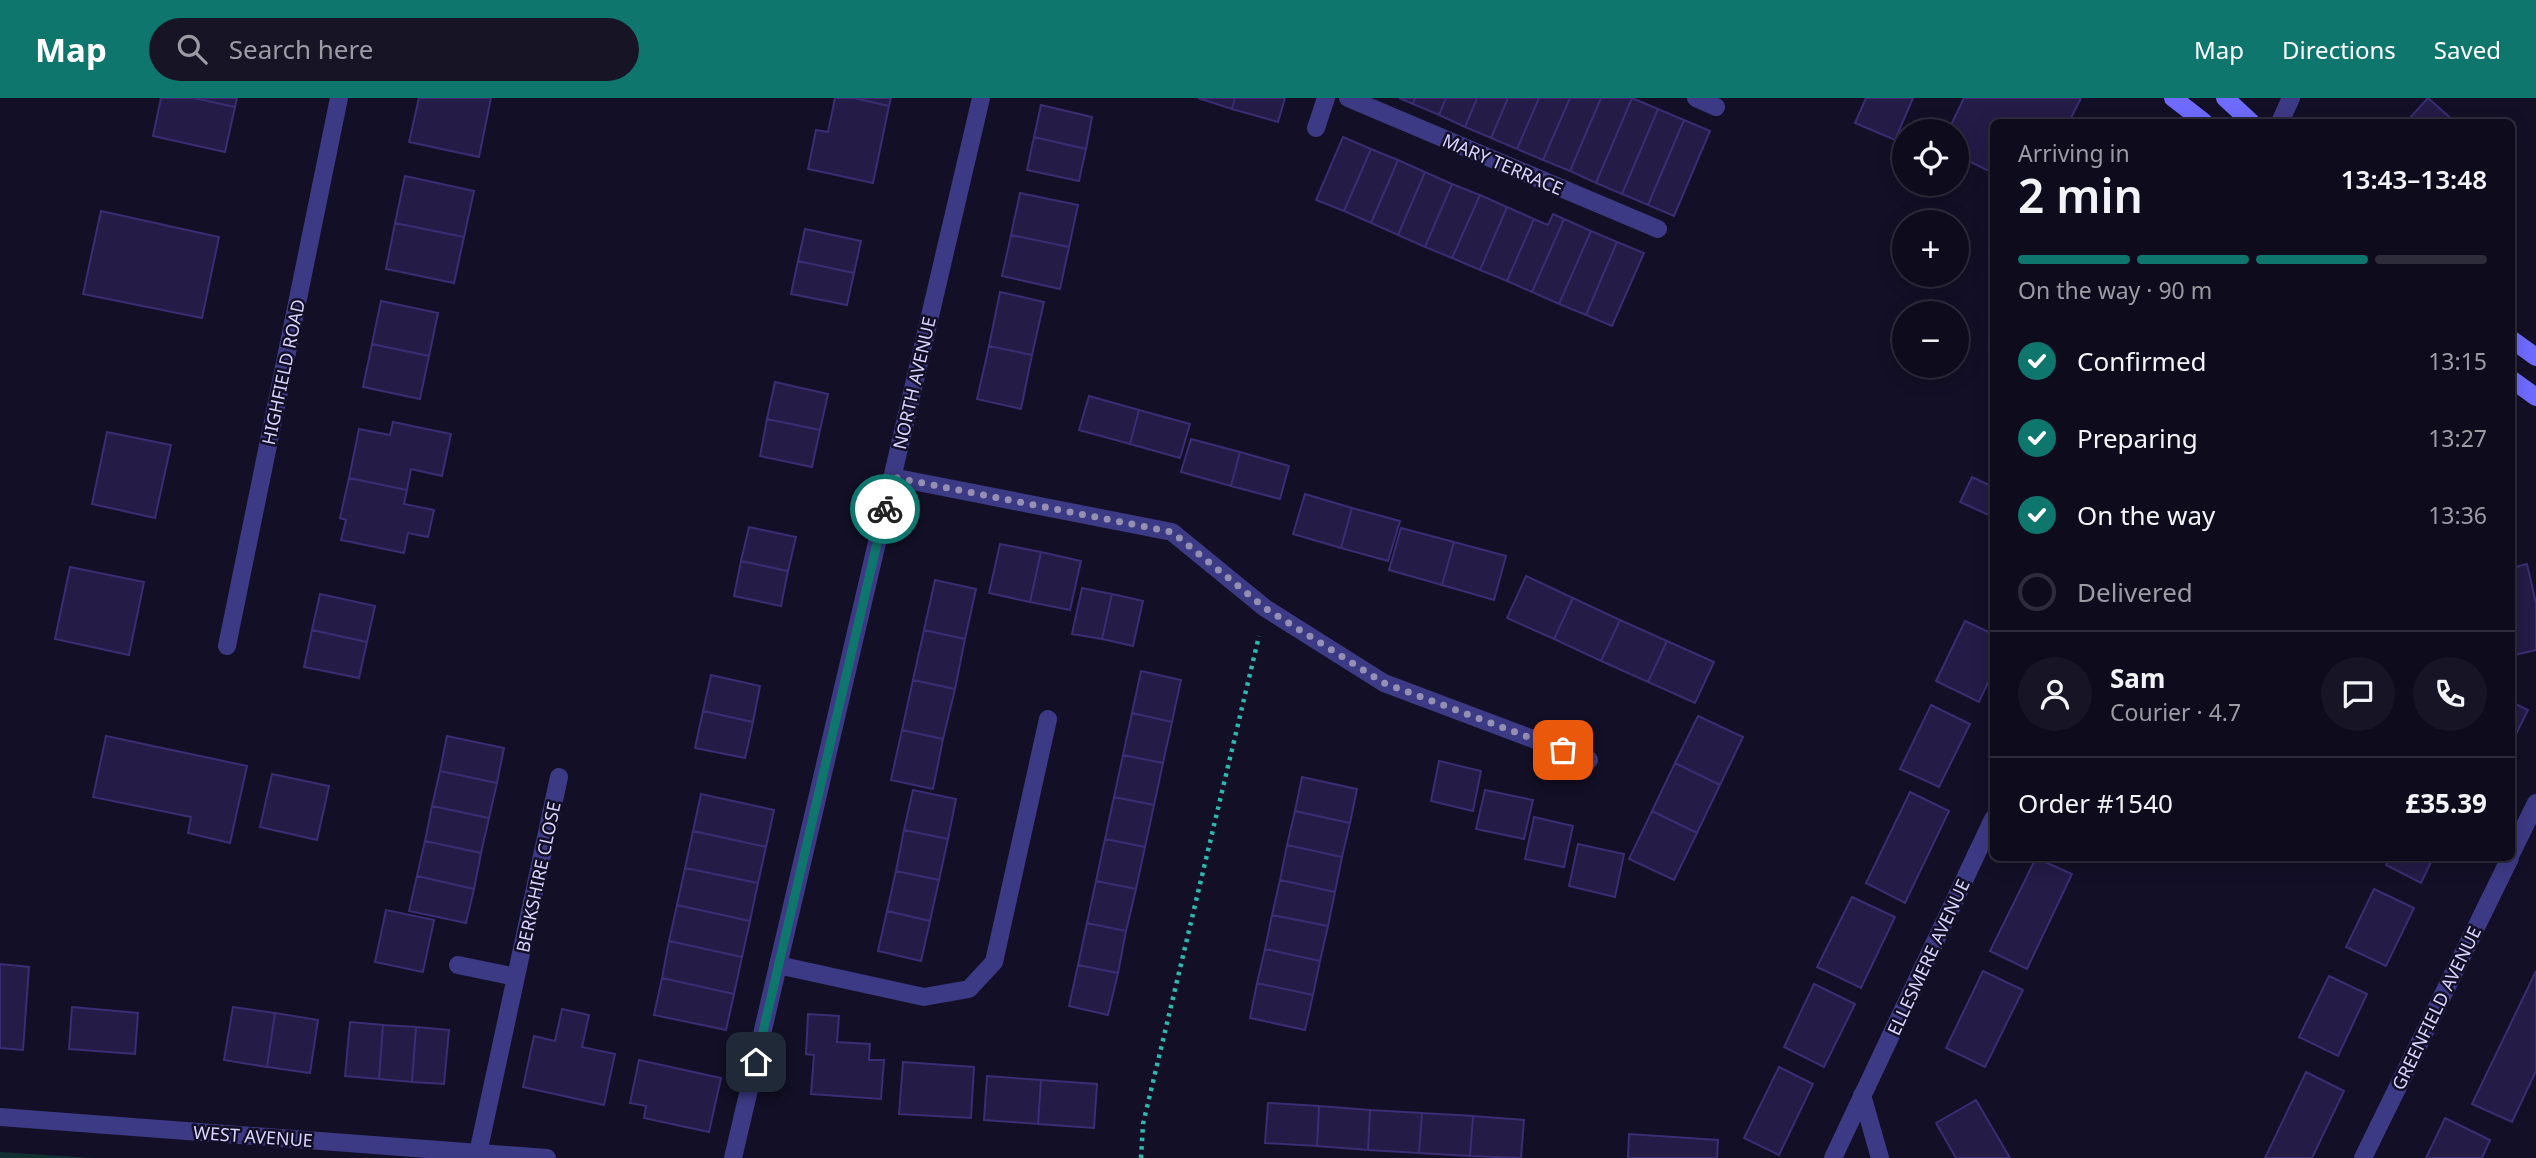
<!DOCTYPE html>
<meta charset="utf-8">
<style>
:root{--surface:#0e0b1c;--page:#171425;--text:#f1f3f6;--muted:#9b9ba3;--line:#2e2b3b;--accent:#0f766e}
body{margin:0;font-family:"Noto Sans",sans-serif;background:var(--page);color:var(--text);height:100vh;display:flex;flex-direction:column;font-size:26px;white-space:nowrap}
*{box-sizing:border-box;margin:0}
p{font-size:23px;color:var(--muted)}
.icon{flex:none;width:38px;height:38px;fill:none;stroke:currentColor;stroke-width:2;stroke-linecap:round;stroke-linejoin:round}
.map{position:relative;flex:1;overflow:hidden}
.details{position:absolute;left:1990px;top:21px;width:525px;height:742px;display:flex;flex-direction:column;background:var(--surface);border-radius:10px;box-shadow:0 4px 18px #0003,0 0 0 2px var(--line)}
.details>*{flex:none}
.tools{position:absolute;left:1892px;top:21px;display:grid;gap:14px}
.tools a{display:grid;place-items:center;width:77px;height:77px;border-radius:50%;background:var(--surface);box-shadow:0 4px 18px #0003,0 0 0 2px var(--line);font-size:35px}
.pin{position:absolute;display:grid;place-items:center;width:60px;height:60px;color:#fff;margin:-30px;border-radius:14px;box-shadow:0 4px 10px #0006}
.courier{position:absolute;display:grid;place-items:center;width:70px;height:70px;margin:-35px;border:5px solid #0f766e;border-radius:50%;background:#fff;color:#222;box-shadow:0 2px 9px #0007}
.overview em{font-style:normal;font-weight:600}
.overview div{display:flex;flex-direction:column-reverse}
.overview{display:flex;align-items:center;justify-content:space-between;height:119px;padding:0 28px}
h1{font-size:46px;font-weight:600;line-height:52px}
.bar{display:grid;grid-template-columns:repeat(4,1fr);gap:10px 7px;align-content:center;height:84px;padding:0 28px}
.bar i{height:9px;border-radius:5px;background:var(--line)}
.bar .on{background:var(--accent)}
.bar p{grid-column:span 4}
.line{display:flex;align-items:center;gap:18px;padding:0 28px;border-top:2px solid var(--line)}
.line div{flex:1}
.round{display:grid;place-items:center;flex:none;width:74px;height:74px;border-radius:37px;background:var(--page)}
ol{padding:0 28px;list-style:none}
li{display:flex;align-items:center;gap:21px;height:77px}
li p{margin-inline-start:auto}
li .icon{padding:7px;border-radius:50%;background:var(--accent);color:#fff;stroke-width:4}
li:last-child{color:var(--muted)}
li i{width:38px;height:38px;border:4px solid var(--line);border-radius:50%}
header{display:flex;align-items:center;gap:42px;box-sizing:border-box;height:98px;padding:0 35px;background:var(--accent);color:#fff}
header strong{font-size:33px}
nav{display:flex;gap:38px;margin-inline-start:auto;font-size:24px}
.search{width:490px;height:63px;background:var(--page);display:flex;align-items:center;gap:18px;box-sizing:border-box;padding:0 24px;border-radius:38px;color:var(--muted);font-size:26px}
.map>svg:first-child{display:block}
</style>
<header>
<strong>Map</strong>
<div class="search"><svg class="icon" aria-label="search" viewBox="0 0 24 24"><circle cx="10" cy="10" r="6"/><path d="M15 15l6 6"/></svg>Search here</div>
<nav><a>Map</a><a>Directions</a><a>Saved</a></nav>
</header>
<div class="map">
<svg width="2536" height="1060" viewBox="0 0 2536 1060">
<rect width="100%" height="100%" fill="#130f26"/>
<path fill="#12302f" d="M0,1054L95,1060H0Z"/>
<path fill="#241b47" stroke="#3b2d73" stroke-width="2" d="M161,0H194L235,9L225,54L153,38Z
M194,0H237L235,9Z
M419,0H491L479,59L409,44Z
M835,0H854L889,8L873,85L808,71L816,32L828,34Z
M854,0H891L889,8Z
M1198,0H1235L1232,11Z
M1235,0H1285L1278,24L1232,11Z
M1399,0H1415L1413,6Z
M1415,0H1446L1439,17L1413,6Z
M1446,0H1477L1465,29L1439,17Z
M1477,0H1508L1491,40L1465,29Z
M1508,0H1539L1517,51L1491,40Z
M1539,0H1570L1543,62L1517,51Z
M1570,0H1601L1570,73L1543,62Z
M1601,0H1632L1596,85L1570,73Z
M1632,0L1658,11L1622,96L1596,85Z
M1866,0H1913L1895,42L1855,25Z
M1964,0H2081L2069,24H1993V75L1956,57V33H1948Z
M2428,0L2455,24H2406Z
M1041,7L1092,19L1086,51L1034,39Z
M1658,11L1684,22L1648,107L1622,96Z
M1684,22L1710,33L1674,118L1648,107Z
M1034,39L1086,51L1079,83L1027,72Z
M1343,39L1371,51L1344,113L1316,102Z
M1371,51L1398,62L1371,125L1344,113Z
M1398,62L1425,74L1398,137L1371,125Z
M1425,74L1452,86L1425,149L1398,137Z
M405,78L474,93L464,139L395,125Z
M1452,86L1480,97L1452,160L1425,149Z
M1020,95L1078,107L1069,149L1011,137Z
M1480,97L1507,109L1480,172L1452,160Z
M1507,109L1534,121L1507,183L1480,172Z
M101,113L219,139L202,220L83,196Z
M1553,116L1564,121L1532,194L1507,183L1534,121L1548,127Z
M1564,121L1591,133L1559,206L1532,194Z
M395,125L464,139L454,185L386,171Z
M805,131L861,143L854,175L798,163Z
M1591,133L1617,144L1586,217L1559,206Z
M1011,137L1069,149L1060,191L1002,178Z
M1617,144L1644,155L1612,228L1586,217Z
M798,163L854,175L847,207L791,196Z
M1000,194L1044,204L1032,257L989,248Z
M381,203L438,215L429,258L372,246Z
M372,246L429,258L420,301L363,289Z
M989,248L1032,257L1021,311L977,301Z
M775,284L828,296L820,332L767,321Z
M1089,298L1139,312L1130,346L1079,332Z
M1139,312L1190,326L1180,360L1130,346Z
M767,321L820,332L812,369L760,358Z
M393,324L451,336L442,378L411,371L407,392L349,380L359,331L390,337Z
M107,334L171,347L155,420L92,406Z
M1191,341L1240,354L1231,388L1181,374Z
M1240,354L1289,368L1280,401L1231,388Z
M1972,379L1993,389V419L1960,404Z
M349,380L407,392L404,406L434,412L428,439L408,435L404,455L341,442L346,422L340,420Z
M1305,396L1352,410L1341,450L1293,436Z
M1352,410L1400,423L1388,463L1341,450Z
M749,429L796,439L788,473L741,463Z
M1401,430L1454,444L1442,487L1389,472Z
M1454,444L1506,458L1494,502L1442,487Z
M1000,446L1041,454L1030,504L989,495Z
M1041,454L1081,463L1070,512L1030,504Z
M741,463L788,473L781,508L734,498Z
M2527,466L2536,505V552L2511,558V470Z
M70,469L144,484L129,557L55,541Z
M1526,478L1573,500L1554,541L1507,520Z
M935,482L976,491L965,541L924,532Z
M1082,490L1112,496L1102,541L1072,536Z
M320,496L375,508L367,544L312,532Z
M1112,496L1143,503L1133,548L1102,541Z
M1573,500L1620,522L1601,563L1554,541Z
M1620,522L1667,543L1648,584L1601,563Z
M1965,523L1993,536V574L1979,604L1936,583Z
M312,532L367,544L359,580L304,569Z
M924,532L965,541L955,591L913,582Z
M1667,543L1714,564L1695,605L1648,584Z
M1141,573L1181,582L1172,624L1132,615Z
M711,577L760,588L753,624L703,613Z
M913,582L955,591L943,641L902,632Z
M2511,604L2528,612L2511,646Z
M1931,607L1970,626L1939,689L1900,671Z
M703,613L753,624L745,660L695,650Z
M1132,615L1172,624L1163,665L1123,657Z
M1698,618L1743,639L1720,687L1675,665Z
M902,632L943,641L933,691L891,682Z
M106,638L247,668L230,745L188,735L191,719L93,699Z
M447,638L504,650L497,685L440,673Z
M1123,657L1163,665L1154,707L1114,699Z
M1439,663L1481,673L1473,713L1431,703Z
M1675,665L1720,687L1697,735L1652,713Z
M440,673L497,685L489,720L432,708Z
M272,676L329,688L317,742L260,729Z
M1302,679L1357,691L1350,725L1295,713Z
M913,692L956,701L948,741L904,732Z
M1485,692L1533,702L1524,741L1476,731Z
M1910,694L1949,713L1905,805L1866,785Z
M701,696L774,712L766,749L693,733Z
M1114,699L1154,707L1145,749L1105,741Z
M432,708L489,720L481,755L425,743Z
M1295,713L1350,725L1342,759L1287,747Z
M1652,713L1697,735L1674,782L1629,761Z
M1534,719L1573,728L1564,769L1525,761Z
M904,732L948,741L939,782L896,773Z
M693,733L766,749L758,785L685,770Z
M1105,741L1145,749L1136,791L1096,783Z
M425,743L481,755L474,791L417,778Z
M1578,746L1624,756L1615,799L1569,788Z
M1287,747L1342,759L1335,794L1280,782Z
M2036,760L2072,776L2027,871L1990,853Z
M2390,760H2433L2421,785L2386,767Z
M685,770L758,785L750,823L677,807Z
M896,773L939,782L930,823L887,813Z
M417,778L474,791L466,825L409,813Z
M1280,782L1335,794L1328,828L1272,817Z
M1096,783L1136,791L1126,833L1087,825Z
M2374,791L2414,810L2386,868L2346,849Z
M1852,799L1895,819L1861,890L1817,869Z
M677,807L750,823L742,859L669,843Z
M386,812L434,822L423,874L375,864Z
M887,813L930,823L921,863L878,853Z
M1272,817L1328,828L1320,863L1265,851Z
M1087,825L1126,833L1118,875L1078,867Z
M669,843L742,859L734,896L662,880Z
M1265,851L1320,863L1313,897L1257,885Z
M0,866L29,869L23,952L0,950Z
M1078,867L1118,875L1108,917L1069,908Z
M1983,873L2023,892L1985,969L1946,950Z
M2536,873V973L2512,1024L2472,1006Z
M2329,878L2367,896L2338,958L2299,939Z
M662,880L734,896L726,932L654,917Z
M1257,885L1313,897L1305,932L1250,920Z
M1814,886L1855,906L1824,969L1784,949Z
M72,909L138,915L135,956L69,951Z
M233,909L275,915L267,969L224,962Z
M562,911L589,917L582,949L615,956L604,1007L523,989L534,938L555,943Z
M275,915L318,922L310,975L267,969Z
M808,916L839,918L837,944L870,946L869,962H884L881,1001L811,996L814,957L806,956Z
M350,924L383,927L379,981L345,978Z
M383,927L416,929L412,984L379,981Z
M416,929L449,932L444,986L412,984Z
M639,962L721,980L709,1034L644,1020L646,1008L630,1005Z
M903,964L974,969L971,1020L899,1016Z
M1779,969L1813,986L1779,1057L1744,1040Z
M2306,974L2344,993L2312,1060H2265Z
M987,978L1041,982L1038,1026L984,1022Z
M1041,982L1097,986L1094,1030L1038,1026Z
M1976,1002L2010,1060H1956L1936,1025Z
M1268,1005L1319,1008L1317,1048L1265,1045Z
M1319,1008L1370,1012L1368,1052L1317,1048Z
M1370,1012L1422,1015L1419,1055L1368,1052Z
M1422,1015L1473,1018L1470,1058L1419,1055Z
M1473,1018L1524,1022L1521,1060L1470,1058Z
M2445,1020L2490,1042L2482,1060H2426Z
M1629,1036L1718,1042L1717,1060H1628Z"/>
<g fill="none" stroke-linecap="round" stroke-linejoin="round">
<path stroke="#2fb8b0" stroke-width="4.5" stroke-dasharray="3.5 5" stroke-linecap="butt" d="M1141,1060L1143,1026L1259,538"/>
<path stroke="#3d3a85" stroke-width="18" d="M778,867L924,899L969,891L994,864L1048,621"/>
<path stroke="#3d3a85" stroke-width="18" d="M1348,0L1658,131
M1696,0L1716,9
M2280,24L2291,0
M1316,30L1326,0
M892,379L1172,434L1265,510L1384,585L1589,662
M227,548L339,0
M2511,756L2536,705
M458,867L516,879
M1862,997L1880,1060
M0,1019L547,1060
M478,1055L559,679
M733,1060L981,0
M1833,1060L1993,721
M2363,1060L2510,760"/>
<path stroke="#6f6bff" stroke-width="18" d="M2173,0L2204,24
M2225,0L2251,24
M2511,241L2536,259
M2511,281L2536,299"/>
</g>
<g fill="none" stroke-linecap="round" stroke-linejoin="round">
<path stroke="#948fb3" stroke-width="7" stroke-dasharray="0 12.6" d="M885,411L892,379L1172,434L1265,510L1384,585L1563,652"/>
<path stroke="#0f766e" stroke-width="9" d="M756,964L885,411"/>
</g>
<g text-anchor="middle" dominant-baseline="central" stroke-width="5" stroke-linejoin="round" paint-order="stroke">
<g font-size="18" fill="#d9d4ff" stroke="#130f26">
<text transform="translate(1503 66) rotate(23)">MARY TERRACE</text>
<text transform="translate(283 274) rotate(-78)">HIGHFIELD ROAD</text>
<text transform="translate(914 285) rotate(-77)">NORTH AVENUE</text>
<text transform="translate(538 779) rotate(-78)">BERKSHIRE CLOSE</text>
<text transform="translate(1928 859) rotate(-65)">ELLESMERE AVENUE</text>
<text transform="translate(2436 910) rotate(-64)">GREENFIELD AVENUE</text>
<text transform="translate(253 1038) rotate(4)">WEST AVENUE</text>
</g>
</g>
</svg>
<div class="tools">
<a><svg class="icon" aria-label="locate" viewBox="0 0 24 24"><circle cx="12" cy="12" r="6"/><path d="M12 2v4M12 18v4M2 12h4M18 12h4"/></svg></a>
<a>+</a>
<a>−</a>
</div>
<div class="pin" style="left:1563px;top:652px;background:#ea580c"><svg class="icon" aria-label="bag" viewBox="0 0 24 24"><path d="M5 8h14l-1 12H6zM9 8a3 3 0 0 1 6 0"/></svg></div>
<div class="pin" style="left:756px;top:964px;background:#1f2937"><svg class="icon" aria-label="home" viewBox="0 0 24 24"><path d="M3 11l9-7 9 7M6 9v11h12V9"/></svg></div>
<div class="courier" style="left:885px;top:411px"><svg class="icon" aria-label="bike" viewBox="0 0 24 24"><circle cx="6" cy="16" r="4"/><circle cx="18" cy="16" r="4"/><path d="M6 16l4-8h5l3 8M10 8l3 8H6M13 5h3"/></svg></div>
<section class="details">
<div class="overview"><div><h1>2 min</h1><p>Arriving in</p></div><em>13:43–13:48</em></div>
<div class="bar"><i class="on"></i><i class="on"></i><i class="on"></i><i></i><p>On the way · 90 m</p></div>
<ol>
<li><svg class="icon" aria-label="check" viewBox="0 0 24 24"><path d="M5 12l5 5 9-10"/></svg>Confirmed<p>13:15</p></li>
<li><svg class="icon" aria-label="check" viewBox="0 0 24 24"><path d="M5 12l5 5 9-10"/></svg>Preparing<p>13:27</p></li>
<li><svg class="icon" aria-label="check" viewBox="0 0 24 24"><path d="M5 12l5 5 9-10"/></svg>On the way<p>13:36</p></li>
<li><i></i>Delivered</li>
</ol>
<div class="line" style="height:126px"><a class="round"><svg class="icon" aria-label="person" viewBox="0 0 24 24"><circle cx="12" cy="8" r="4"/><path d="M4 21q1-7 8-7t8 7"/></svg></a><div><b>Sam</b><p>Courier · 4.7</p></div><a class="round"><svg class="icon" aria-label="chat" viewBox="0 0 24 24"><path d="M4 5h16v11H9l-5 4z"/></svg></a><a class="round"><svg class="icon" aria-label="phone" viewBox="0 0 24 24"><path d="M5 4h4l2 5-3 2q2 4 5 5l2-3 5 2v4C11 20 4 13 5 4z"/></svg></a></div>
<div class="line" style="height:91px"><div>Order #1540</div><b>£35.39</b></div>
</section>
</div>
